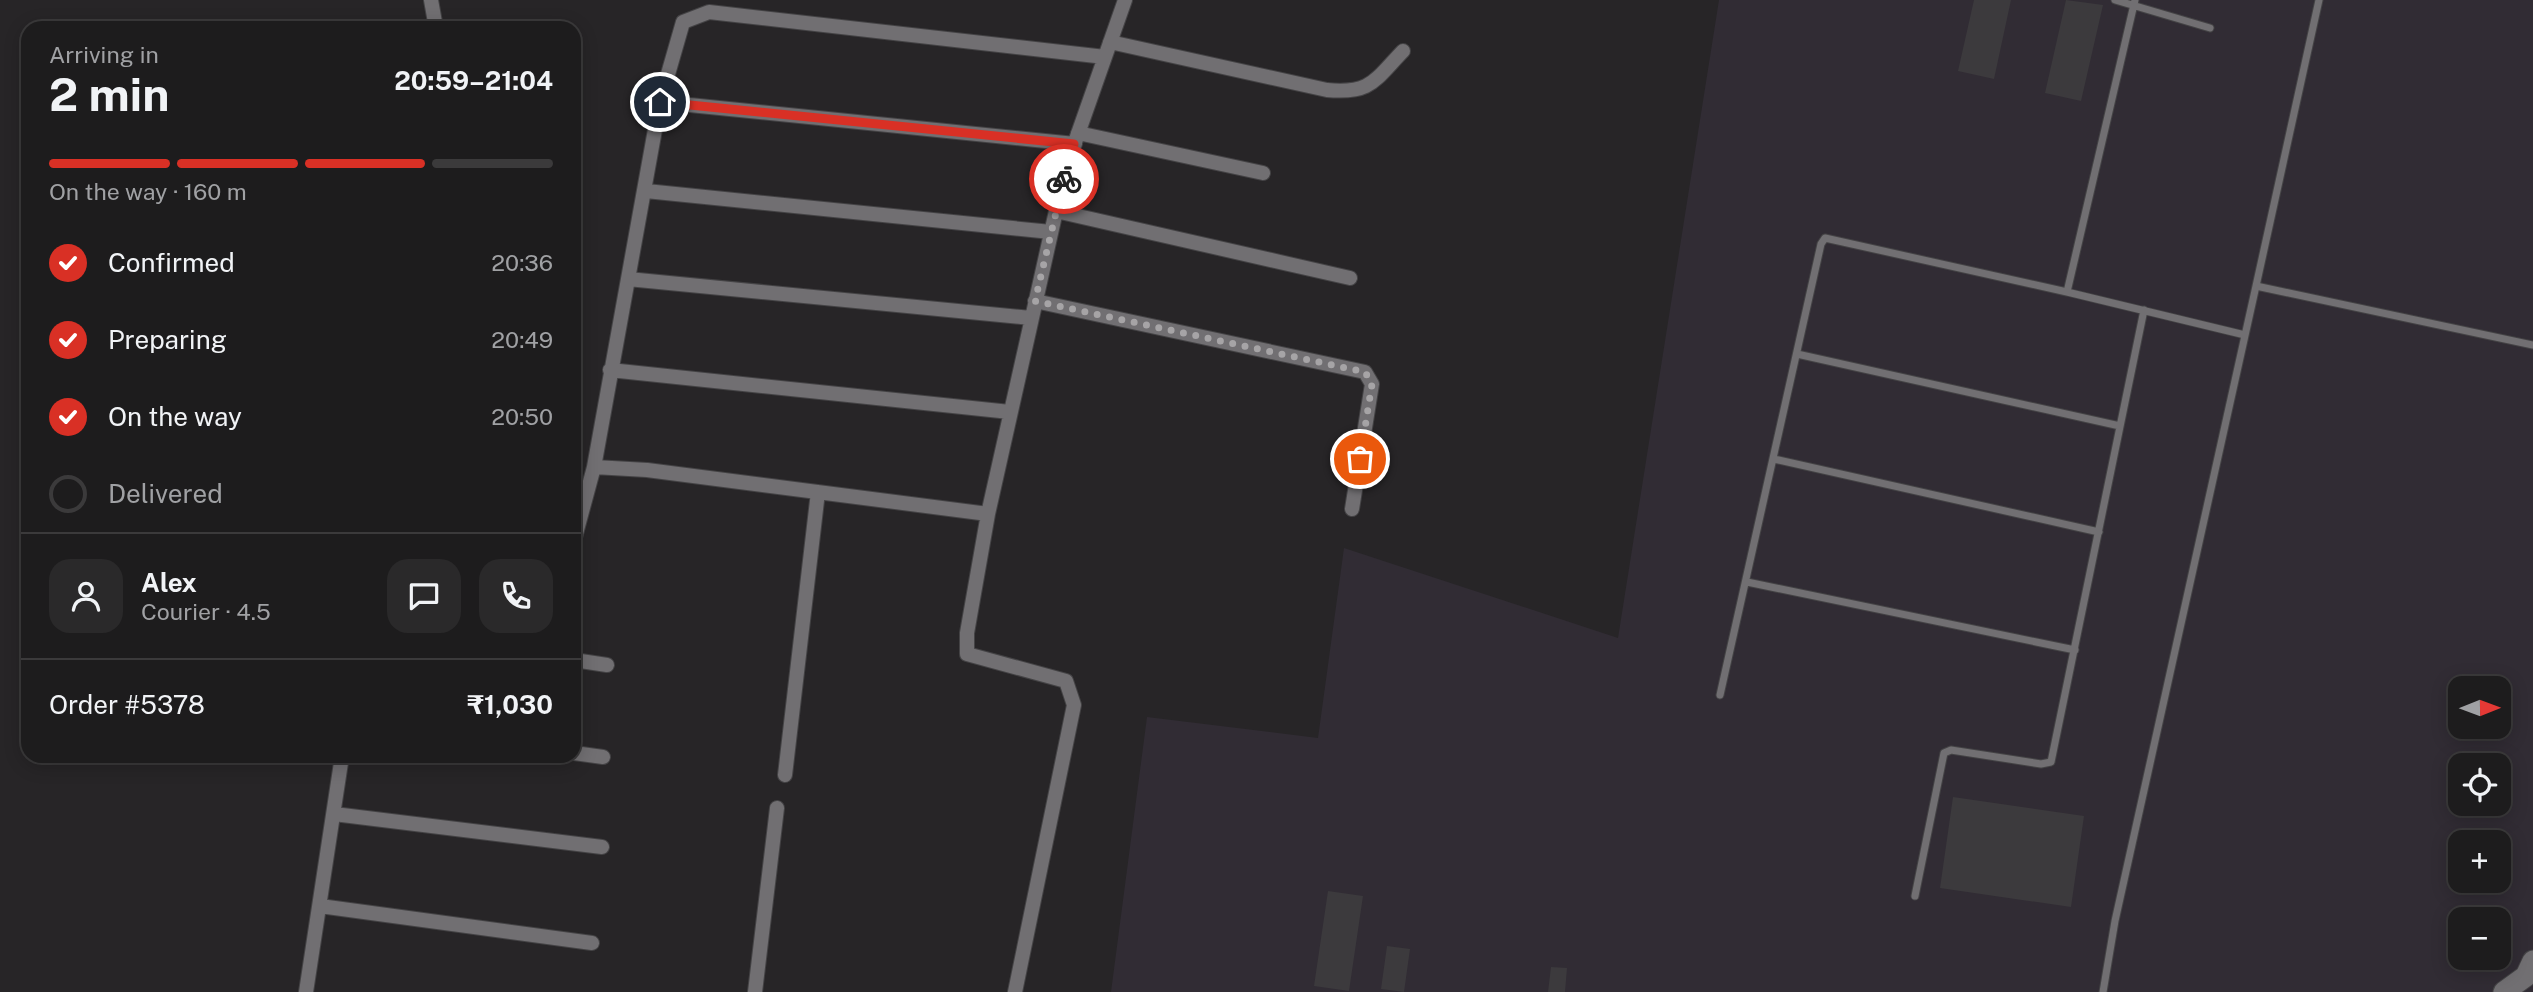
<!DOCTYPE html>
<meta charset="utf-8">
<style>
:root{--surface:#1d1c1d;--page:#2a292a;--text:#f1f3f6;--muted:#a0a1a4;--line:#3b3a3b;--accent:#d93025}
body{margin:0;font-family:"Public Sans",sans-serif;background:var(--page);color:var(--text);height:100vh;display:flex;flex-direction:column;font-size:26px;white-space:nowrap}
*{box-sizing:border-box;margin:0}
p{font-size:23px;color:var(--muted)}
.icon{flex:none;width:38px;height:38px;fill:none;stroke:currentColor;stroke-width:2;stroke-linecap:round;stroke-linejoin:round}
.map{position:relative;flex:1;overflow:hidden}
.sheet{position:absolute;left:21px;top:21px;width:560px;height:742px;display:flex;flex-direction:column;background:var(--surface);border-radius:21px;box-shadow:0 4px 18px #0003,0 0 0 2px var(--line)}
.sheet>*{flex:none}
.needle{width:46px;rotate:89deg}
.tools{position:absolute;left:2448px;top:676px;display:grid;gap:14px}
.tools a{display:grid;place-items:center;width:63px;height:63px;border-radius:14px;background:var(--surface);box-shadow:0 4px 18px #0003,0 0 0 2px var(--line);font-size:35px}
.pin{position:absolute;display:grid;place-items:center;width:60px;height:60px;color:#fff;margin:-30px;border:4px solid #fff;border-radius:50%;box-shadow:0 2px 7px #0007}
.courier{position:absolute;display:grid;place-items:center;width:70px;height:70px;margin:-35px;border:5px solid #d93025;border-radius:50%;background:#fff;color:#222;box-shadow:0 2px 9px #0007}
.headline em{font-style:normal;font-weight:700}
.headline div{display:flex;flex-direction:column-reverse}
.headline{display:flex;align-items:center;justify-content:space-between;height:119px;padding:0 28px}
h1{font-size:46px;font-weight:700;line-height:52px}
.bar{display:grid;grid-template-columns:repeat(4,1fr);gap:10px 7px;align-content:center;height:84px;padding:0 28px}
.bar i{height:9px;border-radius:5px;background:var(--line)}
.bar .active{background:var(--accent)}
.bar p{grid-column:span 4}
.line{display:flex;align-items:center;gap:18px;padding:0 28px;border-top:2px solid var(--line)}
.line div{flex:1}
.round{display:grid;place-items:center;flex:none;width:74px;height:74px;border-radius:21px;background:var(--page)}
ol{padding:0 28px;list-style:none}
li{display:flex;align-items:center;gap:21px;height:77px}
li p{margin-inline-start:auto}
li .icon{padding:7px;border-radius:50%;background:var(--accent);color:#fff;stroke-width:4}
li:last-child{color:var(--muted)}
li i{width:38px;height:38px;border:4px solid var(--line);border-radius:50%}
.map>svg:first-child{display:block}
</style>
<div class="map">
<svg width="2533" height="992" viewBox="0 0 2533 992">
<rect width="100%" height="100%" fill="#272527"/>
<path fill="#312c34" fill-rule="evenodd" d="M1719,0H2533V992H1111L1147,717L1318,738L1344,548L1618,638ZM2460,688H2499V726H2460ZM2460,765H2499V803H2460ZM2460,842H2499V880H2460ZM2460,919H2499V957H2460Z"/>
<path fill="#3c3a3d" d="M1974,0H2011L1994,79L1958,71Z
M2066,0L2103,5L2081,101L2045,93Z
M1953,797L2084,816L2071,907L1940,888Z
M1328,891L1363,896L1349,991L1314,986Z
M1387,946L1410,949L1404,992L1381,989Z
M1551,967L1567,968L1565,992H1548Z"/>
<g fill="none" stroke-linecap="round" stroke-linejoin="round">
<defs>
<path id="lane" d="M2115,0L2210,28
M2135,0L2067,292L2245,335
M2319,0L2256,286L2533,345
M1797,354L2120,426
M1774,459L2099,532
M1747,582L2075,650
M1720,695L1821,244L1825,238L2067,292
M1915,896L1944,753L1951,750L2041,764L2051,762L2144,310
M2103,992L2115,921L2256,286"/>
<path id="street" d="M431,0L436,28
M1110,42L1327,90C1371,94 1374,81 1403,51
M660,102L1075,144
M1078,133L1263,173
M646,191L1051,232
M1056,211L1350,278
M628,279L1031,318
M1035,301L1365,372L1372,384L1352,509
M610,370L1010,412
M594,467L660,102L683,22L709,12L1105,57
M574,541L594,467L647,470L988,514
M574,660L607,665
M574,753L603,757
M785,775L818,492
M334,814L602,847
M320,906L592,943
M306,992L342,756
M755,992L777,808
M1015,992L1074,705L1066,681L967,654V633L988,514L1056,211L1067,165L1125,0"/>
<path id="secondary" d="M2504,992L2526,976L2533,961"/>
</defs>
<use href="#lane" stroke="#444345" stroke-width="9"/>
<use href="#street" stroke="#444345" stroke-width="16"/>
<use href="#secondary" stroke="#444345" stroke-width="23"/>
<use href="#lane" stroke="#716f72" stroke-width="7"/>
<use href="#street" stroke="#716f72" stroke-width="14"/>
<use href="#secondary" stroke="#716f72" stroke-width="21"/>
</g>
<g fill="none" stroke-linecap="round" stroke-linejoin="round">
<path stroke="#a6a4a6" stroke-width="7" stroke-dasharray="0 12.6" d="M1064,179L1035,301L1365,372L1372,384L1360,459"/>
<path stroke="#d93025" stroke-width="9" d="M660,102L1074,144L1064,179"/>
</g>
</svg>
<div class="tools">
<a><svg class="needle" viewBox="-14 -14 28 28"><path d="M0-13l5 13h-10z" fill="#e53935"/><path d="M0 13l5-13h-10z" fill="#a0a1a4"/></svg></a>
<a><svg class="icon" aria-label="locate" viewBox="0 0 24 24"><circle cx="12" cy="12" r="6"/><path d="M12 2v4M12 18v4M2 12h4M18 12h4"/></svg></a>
<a>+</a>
<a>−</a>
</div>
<div class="pin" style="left:1360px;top:459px;background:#ea580c"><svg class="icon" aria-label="bag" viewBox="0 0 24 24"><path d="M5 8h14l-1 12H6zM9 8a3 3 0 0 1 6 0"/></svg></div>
<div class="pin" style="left:660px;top:102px;background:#1f2937"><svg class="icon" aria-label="home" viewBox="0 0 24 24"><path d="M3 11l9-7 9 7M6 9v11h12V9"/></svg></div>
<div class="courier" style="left:1064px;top:179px"><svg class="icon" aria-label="bike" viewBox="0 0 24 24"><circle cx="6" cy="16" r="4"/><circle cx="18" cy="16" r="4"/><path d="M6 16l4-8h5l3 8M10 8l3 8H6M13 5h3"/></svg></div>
<section class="sheet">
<div class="headline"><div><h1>2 min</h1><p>Arriving in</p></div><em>20:59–21:04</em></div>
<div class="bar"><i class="active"></i><i class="active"></i><i class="active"></i><i></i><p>On the way · 160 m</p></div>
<ol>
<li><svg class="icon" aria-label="check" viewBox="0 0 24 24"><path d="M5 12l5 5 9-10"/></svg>Confirmed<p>20:36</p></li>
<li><svg class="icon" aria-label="check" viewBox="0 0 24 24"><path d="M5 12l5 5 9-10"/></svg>Preparing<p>20:49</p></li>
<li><svg class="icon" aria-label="check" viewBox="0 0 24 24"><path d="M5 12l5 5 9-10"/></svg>On the way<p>20:50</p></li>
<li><i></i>Delivered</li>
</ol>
<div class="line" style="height:126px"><a class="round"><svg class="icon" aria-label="person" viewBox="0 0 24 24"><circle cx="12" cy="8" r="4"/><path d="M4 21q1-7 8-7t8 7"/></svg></a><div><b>Alex</b><p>Courier · 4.5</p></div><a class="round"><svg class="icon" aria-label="chat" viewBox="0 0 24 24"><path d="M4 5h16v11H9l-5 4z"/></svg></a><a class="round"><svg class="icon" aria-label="phone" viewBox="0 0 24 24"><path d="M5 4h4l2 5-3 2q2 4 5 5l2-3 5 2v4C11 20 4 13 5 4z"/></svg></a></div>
<div class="line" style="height:91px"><div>Order #5378</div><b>₹1,030</b></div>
</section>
</div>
